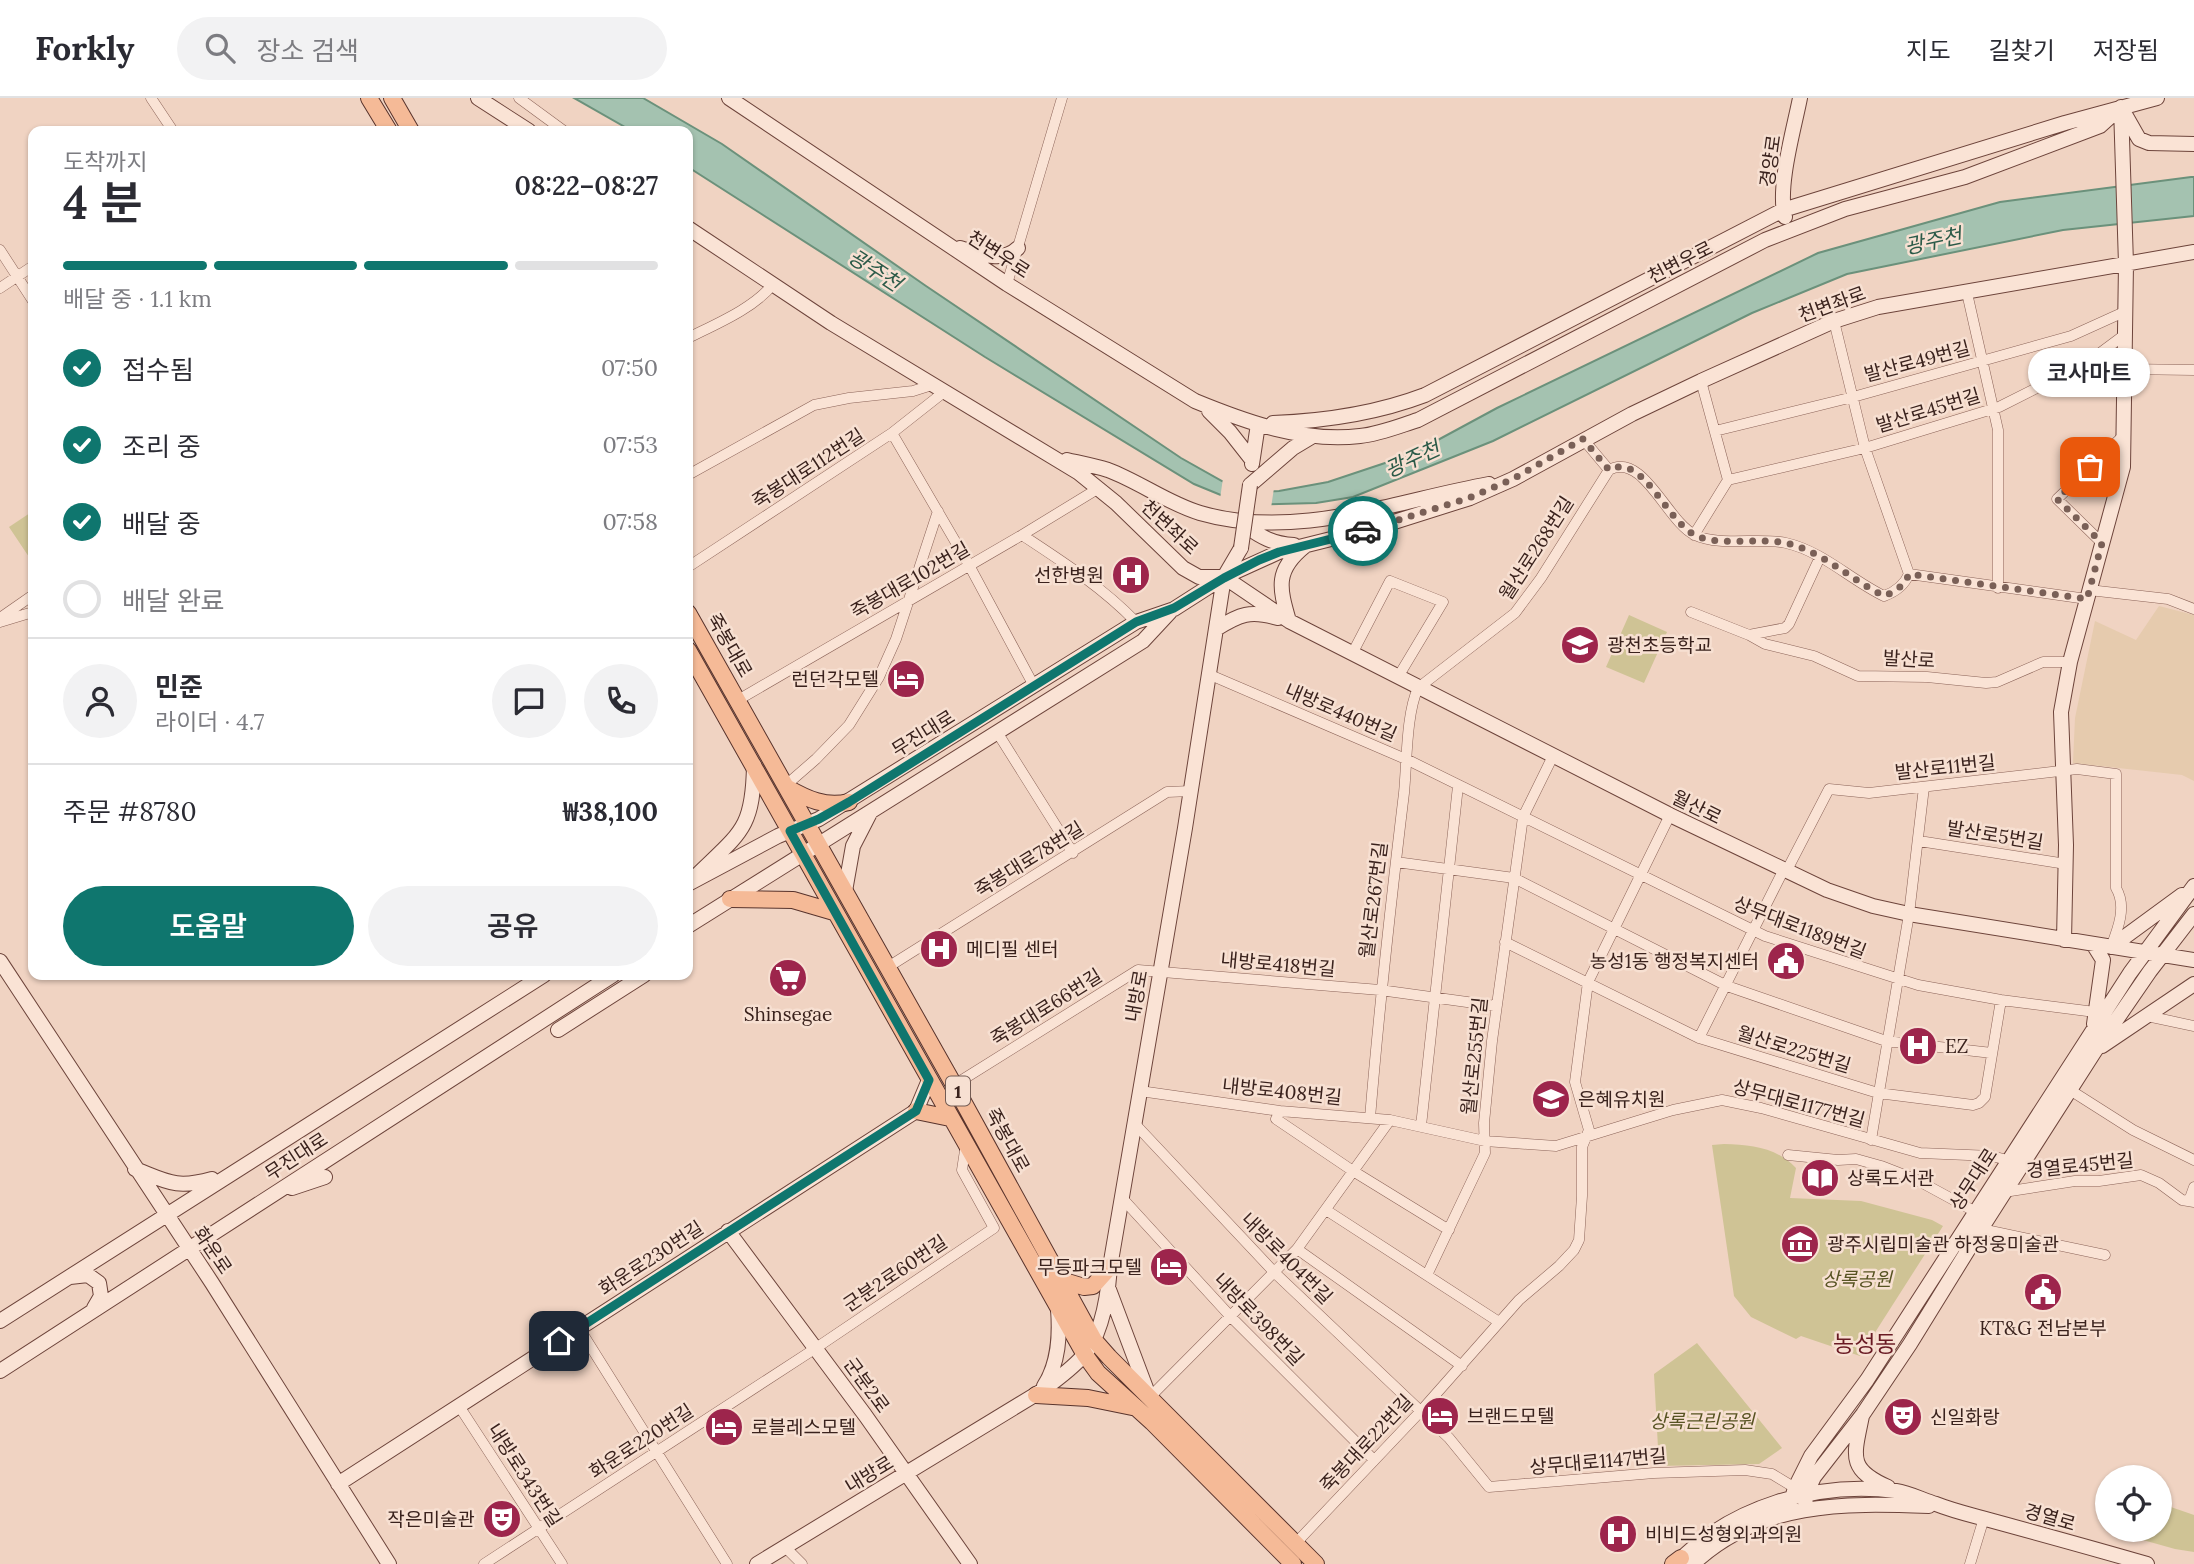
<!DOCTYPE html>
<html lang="ko">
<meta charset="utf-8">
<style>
:root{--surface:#fff;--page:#f2f2f3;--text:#2b2b33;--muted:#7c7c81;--line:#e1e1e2;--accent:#0f766e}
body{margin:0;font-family:Lora,"Noto Sans KR",serif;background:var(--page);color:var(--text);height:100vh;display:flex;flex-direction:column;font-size:26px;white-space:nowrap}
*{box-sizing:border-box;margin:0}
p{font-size:23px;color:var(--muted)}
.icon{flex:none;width:38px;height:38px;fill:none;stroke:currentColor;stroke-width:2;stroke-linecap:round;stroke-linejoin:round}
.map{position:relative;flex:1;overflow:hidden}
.drawer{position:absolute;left:28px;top:28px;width:665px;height:854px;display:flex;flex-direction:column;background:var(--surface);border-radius:14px;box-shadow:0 2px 5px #0004}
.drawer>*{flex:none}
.tools{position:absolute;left:2095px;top:1367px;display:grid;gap:14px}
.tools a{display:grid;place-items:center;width:77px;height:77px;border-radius:50%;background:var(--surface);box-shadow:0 2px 5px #0004;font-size:35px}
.pin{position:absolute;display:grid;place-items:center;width:60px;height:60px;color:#fff;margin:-30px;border-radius:14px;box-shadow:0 4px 10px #0006}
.courier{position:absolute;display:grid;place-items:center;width:70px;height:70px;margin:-35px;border:5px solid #0f766e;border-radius:50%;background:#fff;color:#222;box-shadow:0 2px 9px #0007}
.bubble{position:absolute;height:49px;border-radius:24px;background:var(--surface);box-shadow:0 2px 5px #0004;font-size:23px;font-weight:600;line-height:49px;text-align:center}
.overview em{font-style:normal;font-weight:600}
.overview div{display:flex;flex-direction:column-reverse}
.overview{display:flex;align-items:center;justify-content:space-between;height:119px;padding:0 35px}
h1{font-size:46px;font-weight:600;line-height:52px}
.bar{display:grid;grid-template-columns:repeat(4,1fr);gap:10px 7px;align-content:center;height:84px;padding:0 35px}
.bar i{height:9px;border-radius:5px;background:var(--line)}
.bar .current{background:var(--accent)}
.bar p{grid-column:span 4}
.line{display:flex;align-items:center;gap:18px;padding:0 35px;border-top:2px solid var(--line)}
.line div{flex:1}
.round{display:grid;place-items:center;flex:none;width:74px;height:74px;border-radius:37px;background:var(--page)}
ol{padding:0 35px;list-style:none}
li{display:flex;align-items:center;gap:21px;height:77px}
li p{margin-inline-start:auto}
li .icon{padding:7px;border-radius:50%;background:var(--accent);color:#fff;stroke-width:4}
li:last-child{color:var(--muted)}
li i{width:38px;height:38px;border:4px solid var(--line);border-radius:50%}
.action{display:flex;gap:14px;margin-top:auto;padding:14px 35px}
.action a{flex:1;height:80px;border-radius:42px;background:var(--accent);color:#fff;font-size:28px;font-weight:600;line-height:80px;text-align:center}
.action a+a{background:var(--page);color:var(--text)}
header{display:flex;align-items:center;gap:42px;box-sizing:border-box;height:98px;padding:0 35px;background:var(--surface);border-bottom:2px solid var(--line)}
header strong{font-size:33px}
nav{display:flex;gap:38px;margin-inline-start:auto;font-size:24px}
.search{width:490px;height:63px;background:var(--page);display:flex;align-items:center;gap:18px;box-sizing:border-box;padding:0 24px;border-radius:38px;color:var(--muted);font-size:26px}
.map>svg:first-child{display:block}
</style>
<header>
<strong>Forkly</strong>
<div class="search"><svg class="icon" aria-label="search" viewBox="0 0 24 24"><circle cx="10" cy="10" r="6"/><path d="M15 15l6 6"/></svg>장소 검색</div>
<nav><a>지도</a><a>길찾기</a><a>저장됨</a></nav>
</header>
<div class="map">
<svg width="2194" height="1466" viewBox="0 0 2194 1466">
<rect width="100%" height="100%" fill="#f0d3c2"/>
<path fill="#e6cbae" d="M2159,508L2194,517V683L2182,677L2073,665L2075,620L2095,523L2136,542Z"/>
<path fill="#cfc395" d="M33,413V465L9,429Z
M1629,517L1667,534L1644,585L1606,569Z
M1724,1046C1752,1047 1776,1049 1796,1070L1790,1100L1861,1103L1932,1122L1943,1128L1860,1258L1801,1238L1796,1241L1751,1219L1734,1198L1712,1047Z
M1697,1245L1782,1350L1759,1366L1659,1368L1654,1276Z
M2168,1408L2194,1417V1454L2175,1451L2118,1435L2119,1432H2160V1409Z"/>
<path fill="#a4c2b0" stroke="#6b917b" stroke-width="2" d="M574,0H643L722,46L926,188L1181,360L1222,383L1243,391L1261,394L1279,393L1328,384L1412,356L1497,310L1818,155L2000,104L2191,79H2194V118L2063,132L1847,176L1752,215L1493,343L1353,399L1316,405L1245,407L1194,386L985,259L688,69V33H632Z"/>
<path fill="#f0d3c2" d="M1223,380L1244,388L1274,390L1271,410H1244L1220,401Z"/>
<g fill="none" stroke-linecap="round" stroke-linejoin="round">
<defs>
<path id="street" d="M151,0L173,33
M519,0L564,33
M0,152L33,203
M1007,186L1062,0
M0,190L33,168
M1967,195L1998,332V490
M1834,223L1865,350L1909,476
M688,240C714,227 755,210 773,186
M2123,271L2194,272
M1715,333L1853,299L2071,238L2124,214
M892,335L969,467L1034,588
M1583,341L1609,372C1643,353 1667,424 1695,437C1720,449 1759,439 1786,445C1822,453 1851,482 1884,498C1895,494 1904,488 1909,476
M688,377L814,307L849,300L913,293L932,287
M1728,382L1865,350L1999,309L2088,264L2123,238
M1022,437C1063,464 1102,489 1136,524
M1694,437L1728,382L1701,283
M2102,445L2057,401L2124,337
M688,469L892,335L944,294
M1909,476L2087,501
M2089,492L2168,501L2194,511
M1691,514L1749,537L1785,530L1789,526L1820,459
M0,520L33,497
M0,524L33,514
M1749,537L1765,546L1814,558L1858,578L1927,579L1986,585L1997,584L2043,564H2070
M1352,556L1390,483L1443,504L1398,579
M1208,576L1408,662L1765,838L1918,887L2001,902L2095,914
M738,602L1022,437L1099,390
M997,634L1073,755
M785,688L816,661L849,627L879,579L896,541L938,413
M1919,743L2066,766
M1396,764L1514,780L1727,888L1886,943L1992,955
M1786,774L1829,691L1869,695L2077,671L2116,676V790C2127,808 2118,831 2111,849
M1505,844L1699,940L1878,995L1973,1007L1979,1005L1985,999L2001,902
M888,869L1167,694L1191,693
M2147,918L2194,928
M1699,940L1783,773
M954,987L1138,872L1380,892L1496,908
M2070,992L2133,1032L2194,1062
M1140,993L1280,1013L1390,1022L1485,1043L1556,1048L1673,1012L1722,1002L1761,1010L1920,1055L1992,1058L2007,1062
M1280,1013L1276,1021L1353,1073L1449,1132
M1370,1020C1379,911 1391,803 1404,695C1407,665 1406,616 1418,590L1515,515L1541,480L1609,372
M1134,1025L1275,1175L1449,1340L1489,1389L1654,1375L1745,1372L1772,1376L1800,1393
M1421,1028L1458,688
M1871,1042L1909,816L1924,689
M966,1046L962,1072L994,1130
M1788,1057L1838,1062L1856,1061L1881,1068L1917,1082L1974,1113
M2004,1094L2075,1083H2099L2141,1077L2159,1085L2182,1102L2194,1104
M1122,1100L1231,1219L1374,1362
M2189,1103L2194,1089
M1326,1112L1499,1224
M1981,1131L2105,1157
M1297,1151L1462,1268
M1427,1177L1485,1055L1484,1025L1492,943L1523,719L1553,658
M579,1230L727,1466
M1149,1300L1297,1151L1390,1022
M459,1308L562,1466
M1295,1446L1420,1314L1519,1202L1559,1168L1574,1152L1579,1142L1582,1098V1049L1589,1032L1575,984L1588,884L1670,717
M785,1449L802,1466
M484,1466L816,1250L994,1130
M1970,1466L1984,1420"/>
<path id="secondary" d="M478,0L529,33
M729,0L1007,186L1195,303C1246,324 1304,345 1360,338C1380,336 1399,328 1418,322L1765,142L1845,111L1965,79L2100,28L2121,9
M2122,11L2139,41L2149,45L2194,46
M1785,119C1777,89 1794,31 1800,0
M688,130L831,225L1079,375L1116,405L1183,470L1199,479H1224L1279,454L1375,430L1470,400L1513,381L1632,316L1701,283L1834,223L1878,209L2194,154
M960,150C979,155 1002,166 1018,150
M1209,313L1230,334L1252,362
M1273,325C1326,323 1375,316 1425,297L1783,112L2065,25L2157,0
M1067,362C1080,365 1095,368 1108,372C1140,384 1167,405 1200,415C1296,443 1395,403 1489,386
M1252,366L1258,326
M1250,387L1293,350L1313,338
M1244,427C1261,439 1273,446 1294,447
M1224,479L1289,523L1670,717L1827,792L1873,808L1909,816L2194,862
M1289,523C1279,489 1275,472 1305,448
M1216,531C1240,516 1250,512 1278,520
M697,777C741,734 753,731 754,667
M688,786L778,738L819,721L1136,524L1174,511L1224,479L1241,450
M845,793L853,748L870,715
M688,828L1143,543L1170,514
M2064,842L2066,747L2061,614L2070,564L2123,369L2126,166L2121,9
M2093,846L2103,862L2094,926
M2111,849L2182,797
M0,863L212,1185L389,1466
M558,932L644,877
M2102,948L2194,886
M135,1071C168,1084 176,1091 212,1081
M292,1090L325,1079
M728,1133L865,1317L970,1466
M70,1179L88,1177L99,1185L101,1198L94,1210
M1108,1189L1149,1298
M0,1223L544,877
M0,1273L613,877
M1044,1288C1059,1265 1060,1237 1058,1211
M1036,1297C1052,1285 1070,1273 1083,1258C1103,1236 1108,1197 1110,1169L1185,730L1224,479
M1862,1318C1854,1358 1847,1371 1888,1389
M338,1386L916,1013L929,982
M1805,1410L1806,1396L1814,1379L1863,1316L1910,1246L1981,1131L2095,953L2150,873L2194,816
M1788,1414L1795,1390L1811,1358L1867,1282L2130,875L2194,788
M757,1466L1043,1292
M1676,1466C1731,1408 1818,1383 1896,1393C1909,1395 1923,1402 1936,1406C1951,1412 1967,1416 1982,1420C2037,1435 2092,1450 2147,1466
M1693,1466C1760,1403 1843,1405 1929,1408"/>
<path id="primary" d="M369,0L389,33
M392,0L411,33
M688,515L954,987L1094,1242L1109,1259L1316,1466
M688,552L1085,1257L1098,1275L1152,1324L1293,1466
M786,689C807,701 826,710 849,704
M730,801L793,802L834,814
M916,1013L950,1020
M1061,1182L1084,1189L1093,1188L1110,1169
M1036,1297L1088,1300L1137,1310
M1673,1466L1681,1460"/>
</defs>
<use href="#street" stroke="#8b6358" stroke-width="11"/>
<use href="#secondary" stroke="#6d443b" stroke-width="16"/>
<use href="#primary" stroke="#58332c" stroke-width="18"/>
<use href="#street" stroke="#fae3d5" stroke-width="10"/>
<use href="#secondary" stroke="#fae3d5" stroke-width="14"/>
<use href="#primary" stroke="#f5ba97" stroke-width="16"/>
<defs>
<path id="secondary-bridge" d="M1241,450L1250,387"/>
</defs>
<use href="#secondary-bridge" stroke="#6d443b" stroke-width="16" stroke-linecap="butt"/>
<use href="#secondary-bridge" stroke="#fae3d5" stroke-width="14"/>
</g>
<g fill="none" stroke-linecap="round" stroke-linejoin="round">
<path stroke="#7a6057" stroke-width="7" stroke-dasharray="0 12.6" d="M1363,433L1469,400L1513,381L1583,341L1609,372C1642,353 1667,424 1695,437C1719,449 1759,439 1786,445C1822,453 1851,482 1884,498C1895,494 1904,488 1909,476L2087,501L2102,445L2057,401L2090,369"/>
<path stroke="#0f766e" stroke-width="9" d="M559,1243L916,1013L929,982L790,733L819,721L849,704L1136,524L1174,510L1224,480L1259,462L1279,454L1363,433"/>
</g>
<defs>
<symbol id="hospital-disc" viewBox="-11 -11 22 22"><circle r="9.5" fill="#9d254c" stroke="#f7e0d2"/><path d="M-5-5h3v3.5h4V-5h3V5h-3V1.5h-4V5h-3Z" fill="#fff"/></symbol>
<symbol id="school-disc" viewBox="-11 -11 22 22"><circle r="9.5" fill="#9d254c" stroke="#f7e0d2"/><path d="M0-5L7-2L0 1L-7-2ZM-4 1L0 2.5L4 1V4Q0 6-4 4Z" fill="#fff"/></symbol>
<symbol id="hotel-disc" viewBox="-11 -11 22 22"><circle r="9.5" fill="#9d254c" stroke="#f7e0d2"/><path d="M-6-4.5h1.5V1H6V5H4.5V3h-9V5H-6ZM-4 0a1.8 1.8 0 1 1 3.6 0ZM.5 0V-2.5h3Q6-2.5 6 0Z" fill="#fff"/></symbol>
<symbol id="civic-disc" viewBox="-11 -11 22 22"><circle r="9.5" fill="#9d254c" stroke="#f7e0d2"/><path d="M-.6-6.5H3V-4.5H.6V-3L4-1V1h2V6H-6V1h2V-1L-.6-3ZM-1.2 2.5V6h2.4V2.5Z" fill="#fff"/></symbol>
<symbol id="supermarket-disc" viewBox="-11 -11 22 22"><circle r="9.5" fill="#9d254c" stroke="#f7e0d2"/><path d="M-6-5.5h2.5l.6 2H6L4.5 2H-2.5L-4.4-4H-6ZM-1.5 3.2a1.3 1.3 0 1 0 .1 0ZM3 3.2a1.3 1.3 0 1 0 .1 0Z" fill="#fff"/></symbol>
<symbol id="library-disc" viewBox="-11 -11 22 22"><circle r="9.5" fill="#9d254c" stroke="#f7e0d2"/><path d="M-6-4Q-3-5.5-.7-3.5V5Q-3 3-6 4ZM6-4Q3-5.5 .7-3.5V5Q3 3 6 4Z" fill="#fff"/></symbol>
<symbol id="museum-disc" viewBox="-11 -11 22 22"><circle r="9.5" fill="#9d254c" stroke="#f7e0d2"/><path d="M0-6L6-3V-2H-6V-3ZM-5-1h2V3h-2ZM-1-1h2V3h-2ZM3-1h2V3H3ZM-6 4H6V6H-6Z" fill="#fff"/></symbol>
<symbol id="theatre-disc" viewBox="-11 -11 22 22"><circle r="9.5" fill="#9d254c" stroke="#f7e0d2"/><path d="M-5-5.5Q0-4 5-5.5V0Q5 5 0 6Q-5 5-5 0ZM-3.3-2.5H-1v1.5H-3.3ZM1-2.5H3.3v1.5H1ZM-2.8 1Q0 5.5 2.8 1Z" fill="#fff"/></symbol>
</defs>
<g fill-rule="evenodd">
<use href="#hospital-disc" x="1109" y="455" width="44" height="44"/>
<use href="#school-disc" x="1558" y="525" width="44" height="44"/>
<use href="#hotel-disc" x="884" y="559" width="44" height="44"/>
<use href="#hospital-disc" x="917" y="829" width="44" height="44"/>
<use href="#civic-disc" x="1764" y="841" width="44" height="44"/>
<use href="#supermarket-disc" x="766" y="858" width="44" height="44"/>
<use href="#hospital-disc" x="1896" y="926" width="44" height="44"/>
<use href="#school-disc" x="1529" y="979" width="44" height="44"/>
<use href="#library-disc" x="1798" y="1058" width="44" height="44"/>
<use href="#museum-disc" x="1778" y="1124" width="44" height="44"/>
<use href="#hotel-disc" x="1147" y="1147" width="44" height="44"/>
<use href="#civic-disc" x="2021" y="1172" width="44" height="44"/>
<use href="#hotel-disc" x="1418" y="1296" width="44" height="44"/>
<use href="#theatre-disc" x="1881" y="1297" width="44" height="44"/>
<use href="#hotel-disc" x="702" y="1307" width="44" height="44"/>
<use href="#theatre-disc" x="480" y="1399" width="44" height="44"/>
<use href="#hospital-disc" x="1596" y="1414" width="44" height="44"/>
</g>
<g text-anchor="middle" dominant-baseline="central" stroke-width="5" stroke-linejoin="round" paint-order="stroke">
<rect fill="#f7e0d2" stroke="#735b53" stroke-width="2" x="946" y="978.5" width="24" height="29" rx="5"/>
<g font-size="18" font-weight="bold" fill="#3a221d">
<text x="958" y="993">1</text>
</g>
<g font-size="19" fill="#3a221d" stroke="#f7e0d2">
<text transform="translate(1770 63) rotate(-82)">경양로</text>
<text transform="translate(999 156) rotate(33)">천변우로</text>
<text transform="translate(1680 164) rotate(-27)">천변우로</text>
<text transform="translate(1832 206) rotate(-20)">천변좌로</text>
<text transform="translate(1917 263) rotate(-15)">발산로49번길</text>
<text transform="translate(1928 312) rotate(-17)">발산로45번길</text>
<text transform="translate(808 370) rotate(-33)">죽봉대로112번길</text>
<text transform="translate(1170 429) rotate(43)">천변좌로</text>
<text transform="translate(1536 450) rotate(-57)">월산로268번길</text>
<text transform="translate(910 482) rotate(-30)">죽봉대로102번길</text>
<text transform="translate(730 547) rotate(60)">죽봉대로</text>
<text transform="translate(1909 561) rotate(3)">발산로</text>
<text transform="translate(1341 614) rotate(23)">내방로440번길</text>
<text transform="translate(923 635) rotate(-32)">무진대로</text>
<text transform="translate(1945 669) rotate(-6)">발산로11번길</text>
<text transform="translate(1697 709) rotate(26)">월산로</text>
<text transform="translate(1995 737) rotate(9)">발산로5번길</text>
<text transform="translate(1029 761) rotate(-32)">죽봉대로78번길</text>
<text transform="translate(1373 802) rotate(-83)">월산로267번길</text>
<text transform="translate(1800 829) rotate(21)">상무대로1189번길</text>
<text transform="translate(1278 866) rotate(5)">내방로418번길</text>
<text transform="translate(1136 898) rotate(-80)">내방로</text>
<text transform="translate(1046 909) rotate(-32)">죽봉대로66번길</text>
<text transform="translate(1794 951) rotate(17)">월산로225번길</text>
<text transform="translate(1474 958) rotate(-84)">월산로255번길</text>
<text transform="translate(1282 993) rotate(6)">내방로408번길</text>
<text transform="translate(1799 1005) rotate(15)">상무대로1177번길</text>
<text transform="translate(1008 1042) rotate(61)">죽봉대로</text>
<text transform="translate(296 1058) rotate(-33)">무진대로</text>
<text transform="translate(2080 1067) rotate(-6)">경열로45번길</text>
<text transform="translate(1973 1081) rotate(-57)">상무대로</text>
<text transform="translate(213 1152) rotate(56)">화운로</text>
<text transform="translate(651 1160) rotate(-33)">화운로230번길</text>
<text transform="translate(1287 1160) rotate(45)">내방로404번길</text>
<text transform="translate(895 1175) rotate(-34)">군분2로60번길</text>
<text transform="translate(1259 1221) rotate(46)">내방로398번길</text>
<text transform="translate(867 1287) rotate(54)">군분2로</text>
<text transform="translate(641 1343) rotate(-33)">화운로220번길</text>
<text transform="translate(1366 1345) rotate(-47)">죽봉대로22번길</text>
<text transform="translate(1598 1363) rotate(-5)">상무대로1147번길</text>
<text transform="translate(869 1376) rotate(-31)">내방로</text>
<text transform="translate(525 1377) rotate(57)">내방로343번길</text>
<text transform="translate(2050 1419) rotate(16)">경열로</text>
</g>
<g font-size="19" fill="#3a221d" stroke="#f7e0d2" text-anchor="start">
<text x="1104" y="477" text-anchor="end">선한병원</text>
<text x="1607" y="547">광천초등학교</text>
<text x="879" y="581" text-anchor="end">런던각모텔</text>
<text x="966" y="851">메디필 센터</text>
<text x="1759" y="863" text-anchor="end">농성1동 행정복지센터</text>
<text x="788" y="916" text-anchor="middle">Shinsegae</text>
<text x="1945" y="948">EZ</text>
<text x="1578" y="1001">은혜유치원</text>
<text x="1847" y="1080">상록도서관</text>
<text x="1827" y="1146">광주시립미술관 하정웅미술관</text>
<text x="1142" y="1169" text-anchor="end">무등파크모텔</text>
<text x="2043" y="1230" text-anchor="middle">KT&amp;G 전남본부</text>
<text x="1467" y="1318">브랜드모텔</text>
<text x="1930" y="1319">신일화랑</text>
<text x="751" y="1329">로블레스모텔</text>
<text x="475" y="1421" text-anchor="end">작은미술관</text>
<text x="1645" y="1436">비비드성형외과의원</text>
</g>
<g font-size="19" font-style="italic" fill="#575322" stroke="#f7e0d2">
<text x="1857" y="1181">상록공원</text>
<text x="1702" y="1323">상록근린공원</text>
</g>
<g font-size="21" font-style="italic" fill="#2b5a48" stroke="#f7e0d2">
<text transform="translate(1933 143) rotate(-12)">광주천</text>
<text transform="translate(875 172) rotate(33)">광주천</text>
<text transform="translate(1412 361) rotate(-25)">광주천</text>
</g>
<g font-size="23" fill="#691a23" stroke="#f7e0d2">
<text x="1865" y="1245">농성동</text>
</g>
</g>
</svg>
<div class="tools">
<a><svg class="icon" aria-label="locate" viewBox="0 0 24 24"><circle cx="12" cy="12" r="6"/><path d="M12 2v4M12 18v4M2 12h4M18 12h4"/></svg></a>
</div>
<div class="pin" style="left:2090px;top:369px;background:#ea580c"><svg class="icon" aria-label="bag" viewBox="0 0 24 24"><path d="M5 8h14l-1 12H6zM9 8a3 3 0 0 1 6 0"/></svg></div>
<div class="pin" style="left:559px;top:1243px;background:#1f2937"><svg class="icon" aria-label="home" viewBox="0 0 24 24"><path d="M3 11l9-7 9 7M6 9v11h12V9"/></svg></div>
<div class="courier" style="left:1363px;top:433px"><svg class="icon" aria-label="car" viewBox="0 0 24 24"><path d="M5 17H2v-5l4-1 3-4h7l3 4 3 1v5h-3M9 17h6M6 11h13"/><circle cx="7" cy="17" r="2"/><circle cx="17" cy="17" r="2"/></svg></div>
<div class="bubble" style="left:2028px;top:250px;width:122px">코사마트</div>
<section class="drawer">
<div class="overview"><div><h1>4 분</h1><p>도착까지</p></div><em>08:22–08:27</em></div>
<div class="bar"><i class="current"></i><i class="current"></i><i class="current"></i><i></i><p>배달 중 · 1.1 km</p></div>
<ol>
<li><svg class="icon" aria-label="check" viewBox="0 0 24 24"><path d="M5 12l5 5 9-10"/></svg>접수됨<p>07:50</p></li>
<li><svg class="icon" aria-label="check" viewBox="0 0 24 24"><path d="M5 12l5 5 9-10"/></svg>조리 중<p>07:53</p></li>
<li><svg class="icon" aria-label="check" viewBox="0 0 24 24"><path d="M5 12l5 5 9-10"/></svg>배달 중<p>07:58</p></li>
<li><i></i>배달 완료</li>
</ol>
<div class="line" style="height:126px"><a class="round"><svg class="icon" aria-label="person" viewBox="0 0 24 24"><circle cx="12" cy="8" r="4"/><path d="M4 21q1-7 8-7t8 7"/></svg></a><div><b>민준</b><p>라이더 · 4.7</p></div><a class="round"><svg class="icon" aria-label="chat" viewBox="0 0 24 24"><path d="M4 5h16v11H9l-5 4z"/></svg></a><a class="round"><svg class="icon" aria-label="phone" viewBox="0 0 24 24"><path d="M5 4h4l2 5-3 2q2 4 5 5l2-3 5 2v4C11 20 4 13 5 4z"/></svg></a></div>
<div class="line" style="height:91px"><div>주문 #8780</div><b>₩38,100</b></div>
<div class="action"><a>도움말</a><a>공유</a></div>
</section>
</div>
